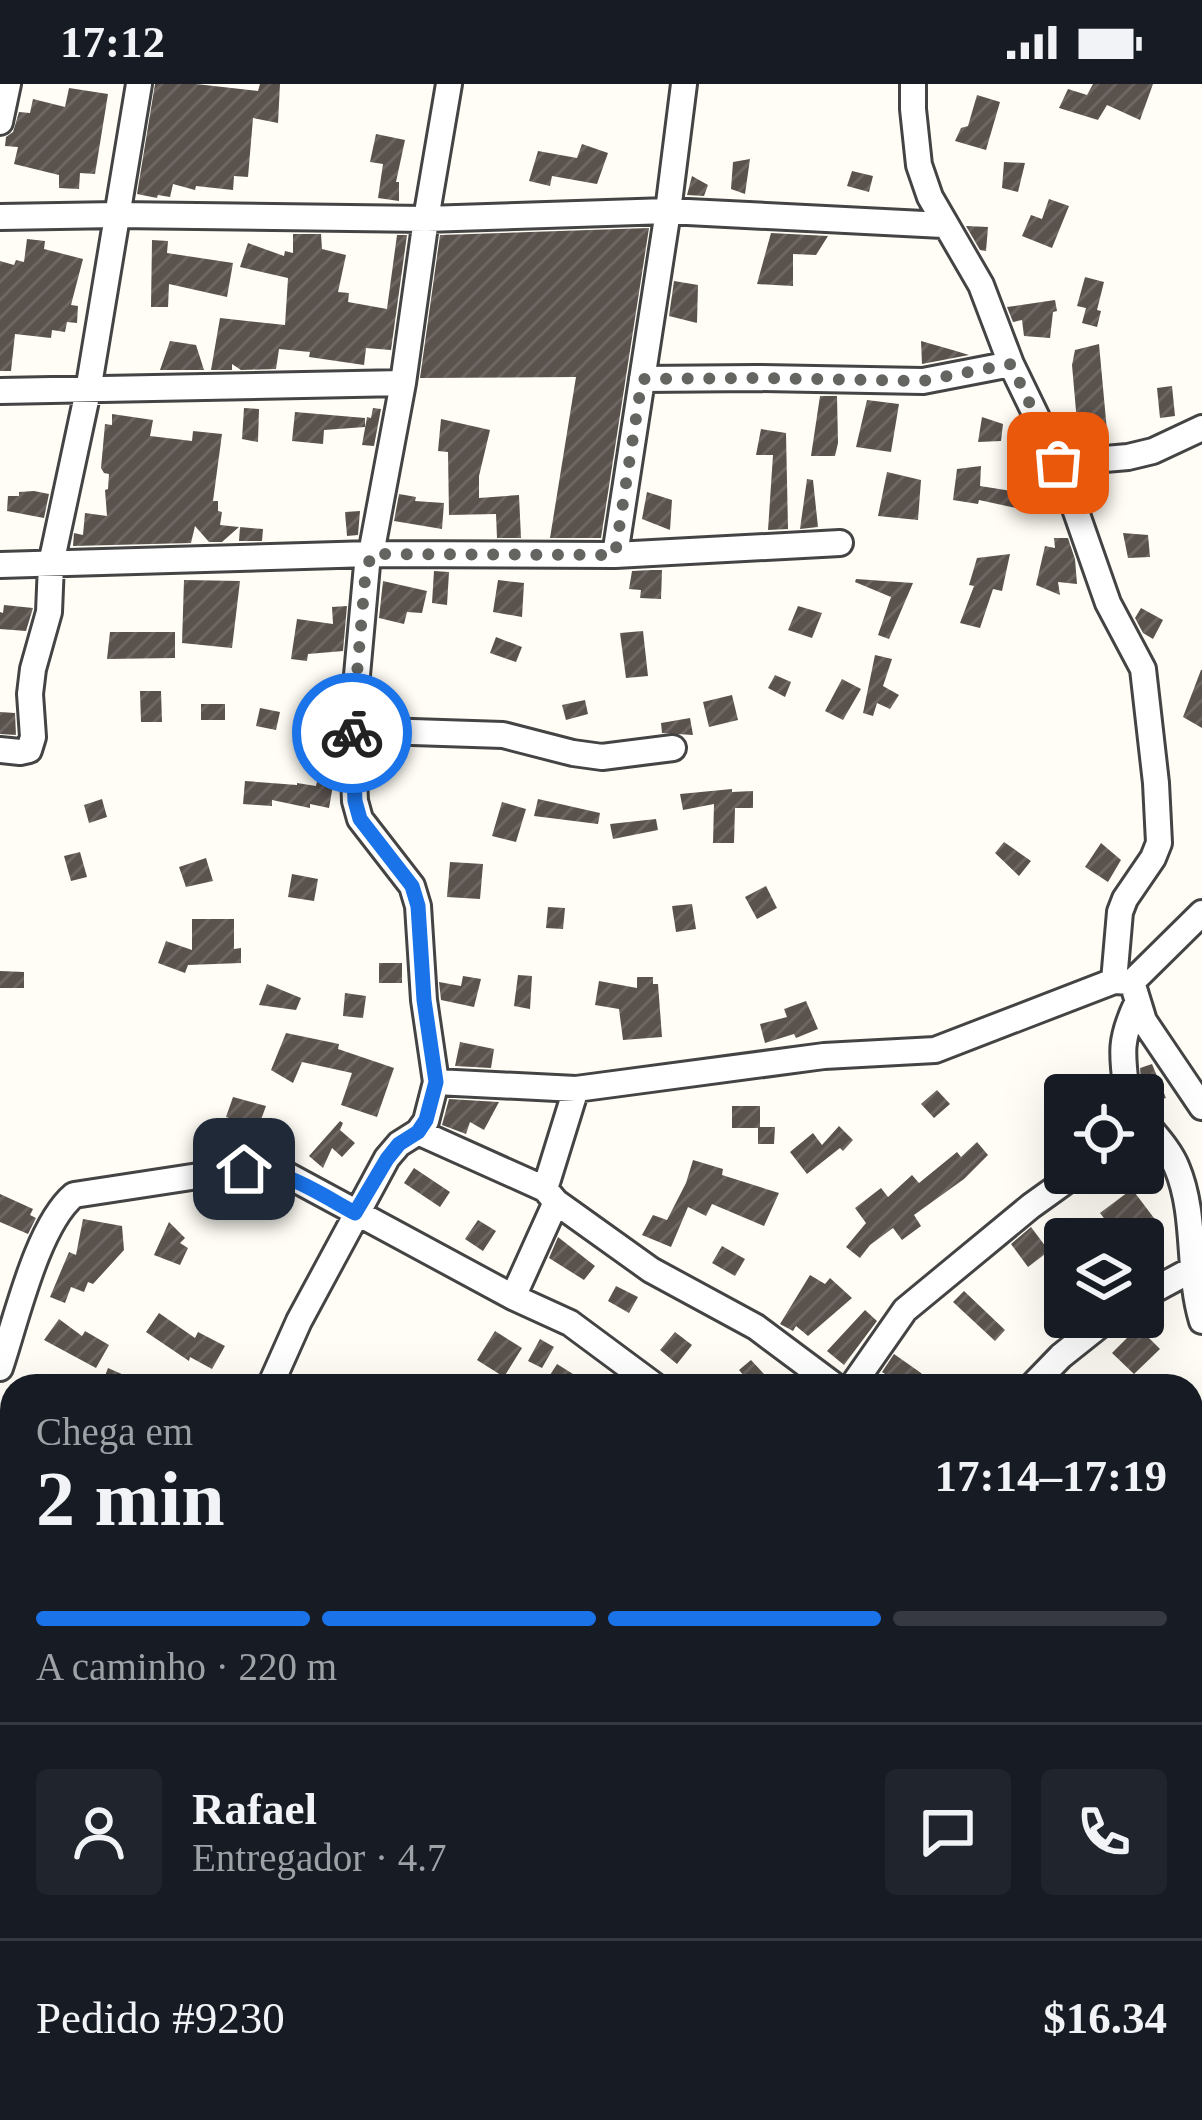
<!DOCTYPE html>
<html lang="pt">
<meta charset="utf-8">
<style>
:root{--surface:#171b24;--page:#20242c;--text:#f1f3f6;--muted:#9ea1a6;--line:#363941;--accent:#1a73e8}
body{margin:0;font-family:"Times New Roman",serif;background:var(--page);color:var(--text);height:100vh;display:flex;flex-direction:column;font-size:45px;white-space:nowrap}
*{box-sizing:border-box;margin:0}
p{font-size:39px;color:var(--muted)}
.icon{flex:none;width:66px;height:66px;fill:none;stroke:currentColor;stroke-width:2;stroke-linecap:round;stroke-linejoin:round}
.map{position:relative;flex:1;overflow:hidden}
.side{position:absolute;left:0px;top:1290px;width:1203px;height:747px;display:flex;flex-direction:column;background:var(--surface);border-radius:36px 36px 0 0;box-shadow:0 12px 48px #0002}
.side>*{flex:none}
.tools{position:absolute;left:1044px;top:990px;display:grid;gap:24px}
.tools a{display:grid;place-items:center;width:120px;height:120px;border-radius:12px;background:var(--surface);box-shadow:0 12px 48px #0002;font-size:60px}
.pin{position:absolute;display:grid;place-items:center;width:102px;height:102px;color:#fff;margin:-51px;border-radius:24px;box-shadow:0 6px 18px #0006}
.courier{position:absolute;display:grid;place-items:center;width:120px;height:120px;margin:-60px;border:9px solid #1a73e8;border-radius:50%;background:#fff;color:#222;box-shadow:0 3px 15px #0007}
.head em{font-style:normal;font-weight:700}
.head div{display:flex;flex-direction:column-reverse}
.head{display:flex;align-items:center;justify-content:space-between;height:204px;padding:0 36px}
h1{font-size:78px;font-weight:700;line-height:90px}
.bar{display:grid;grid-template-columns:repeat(4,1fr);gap:18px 12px;align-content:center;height:144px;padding:0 36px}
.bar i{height:15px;border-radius:9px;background:var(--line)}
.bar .on{background:var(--accent)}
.bar p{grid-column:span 4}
.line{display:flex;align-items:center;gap:30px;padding:0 36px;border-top:3px solid var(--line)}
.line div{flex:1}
.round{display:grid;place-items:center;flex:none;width:126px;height:126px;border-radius:12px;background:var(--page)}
.status{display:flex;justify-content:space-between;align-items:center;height:84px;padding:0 60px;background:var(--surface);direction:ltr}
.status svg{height:33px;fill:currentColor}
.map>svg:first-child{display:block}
</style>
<div class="status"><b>17:12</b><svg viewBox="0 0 49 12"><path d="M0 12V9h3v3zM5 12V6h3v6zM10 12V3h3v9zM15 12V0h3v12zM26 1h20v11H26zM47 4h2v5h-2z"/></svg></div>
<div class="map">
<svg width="1202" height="2036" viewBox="0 0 1202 2036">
<defs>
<pattern id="building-hatch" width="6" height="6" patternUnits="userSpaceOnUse" patternTransform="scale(3)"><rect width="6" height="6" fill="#5a524d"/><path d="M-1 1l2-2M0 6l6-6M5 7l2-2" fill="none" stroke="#6d6662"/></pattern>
</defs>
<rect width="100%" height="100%" fill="#fffdf5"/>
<path fill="url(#building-hatch)" d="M155,0H196L258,7L260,0H280L278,39L253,34L248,93L234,92L233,106L196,102L195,106L173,100L170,113L158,111L157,114L137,110Z
M1093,0H1153L1140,36L1107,21L1098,36L1059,24L1068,5L1087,11Z
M69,4L108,10L95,90L80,89L79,105L59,104V91L14,80L18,63L5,62L6,53L13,48L19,28L30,29L33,15L65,23Z
M977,11L1000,18L986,66L955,57L961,44L968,42Z
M376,50L405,56L396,98H399V117L378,114L383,80L370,78Z
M582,60L608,69L597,100L552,92L550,102L529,97L538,67L577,74Z
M750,75L745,110L731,105L733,78Z
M1004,78L1025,79L1018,108L1002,104Z
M852,87L873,92L869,108L847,102Z
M692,92L708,101L704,112L687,111Z
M1049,115L1069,122L1052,164L1022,152L1031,131L1042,135Z
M966,142L988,143L986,167L980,166Z
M649,144L601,454H550L576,293L420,294L440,151Z
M771,149L828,152L816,171L793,170V202L757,200Z
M293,150H321L322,165L346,171L338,208L349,209L348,218L387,225L397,151H407L391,266L366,264L364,281L309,273L310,268L279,265L276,285L241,286L232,280V286H211L220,234L285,241L288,194L240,183L248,159L284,172L285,167L293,169Z
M27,155L45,157L44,165L83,175L71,221L78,222L77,239L67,238L65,248L52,246L51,254L15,250L11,287H0V177L14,181L16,176L24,178Z
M152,156L168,157L167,169L233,179L227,213L169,200L168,223H151Z
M1085,193L1104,198L1097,226L1101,227L1097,243L1082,239L1086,224L1077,222Z
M674,197L698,201L697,239L669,232Z
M1055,216L1057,227L1053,228L1050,254L1024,252L1022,236L1013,238L1007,223Z
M170,257L196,261L204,286H160Z
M921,257L956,267L969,271L922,280Z
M1099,260L1108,358L1079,361L1072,281L1075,266Z
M1172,302L1175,332L1160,334L1157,304Z
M820,312H837L838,359L835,372H811Z
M867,316L899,320L891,368L856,363Z
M244,324L259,325L258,358L242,355Z
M373,324L381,325L374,362L362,361L367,333L371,334Z
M295,328L365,334V343L324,346L323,360L292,357Z
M112,330L153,336L150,352L192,357L193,347L222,350L213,417H218V427L222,428L220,441L239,443L222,458H209L195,442L191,459L73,462L74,449L83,451L85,429L107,432L105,406L108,405L109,390L104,389L101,384L105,340L112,341Z
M982,333L1003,340L1001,357L978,358Z
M441,335L490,346L479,392V414L519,411L521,454H497L496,430L449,431L448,368L438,367Z
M761,345L786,349L788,445L768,446L773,371H756Z
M981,382L980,402L1018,408L1016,424L979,416L978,420L953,416L957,385Z
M887,388L921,396L918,436L878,432Z
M807,395L813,396L818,443L800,445Z
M1027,401L1045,410L1036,425L1020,419Z
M34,407L49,410L44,434L7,427L8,412H19V408Z
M647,408L672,416L670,446L642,435Z
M399,410L416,413L415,417L444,419L442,445L394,437Z
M360,427L358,451L347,452L345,428Z
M240,443L263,445L262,457H239Z
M1123,449L1148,451L1150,473L1128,474Z
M1054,454H1068L1075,475L1077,500L1058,498L1060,511L1036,501L1045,462L1055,464Z
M1010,470L1002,507L993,505L980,544L960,539L974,502L969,501L977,474Z
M652,486H662L661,515L640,514L641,506L629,505L632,487Z
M434,487L449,488L447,521L432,519Z
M856,495L913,499L889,555L878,551L891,513L855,498Z
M184,496L240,497L232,564L182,559Z
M498,496L524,499L522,533L493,528Z
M383,497L427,507L422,529L407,528L404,540L379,534Z
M4,521L33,524L26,547L0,545V528L3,529Z
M347,522L343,567L308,570L307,577L291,575L297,535L333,540L332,523Z
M798,522L822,529L812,554L788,546Z
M1141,524L1163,536L1153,555L1143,549L1135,534Z
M643,547L648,592L626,594L620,549Z
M110,548H175V574L107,575Z
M496,553L522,563L516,578L490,569Z
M875,571L892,575L883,602L899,611L890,625L877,619L873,632L863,629Z
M1201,586H1202V644L1183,633Z
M775,591L791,598L785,613L768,604Z
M842,595L861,605L843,636L825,627Z
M140,607H161L162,638H141Z
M732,611L738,636L709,643L703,618Z
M585,616L588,630L566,636L562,621Z
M201,620H225V636H201Z
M260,624L280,628L276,646L256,642Z
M0,628L15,629L16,651L0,650Z
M690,634L693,651L662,649L661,639Z
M318,693L334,696L329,724L310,720V724L272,716V722L243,720L245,697L297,701V699L316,702Z
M732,705V708L753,707V724H735L734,759H713L714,720L683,726L680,710Z
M102,715L107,733L89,739L84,721Z
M538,715L600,729L598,740L534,732Z
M502,718L526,725L516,758L492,752Z
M656,735L658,746L613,755L610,740Z
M1004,758L1031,777L1019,792L995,769Z
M1101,759L1121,776L1108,798L1085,783Z
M80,768L87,793L71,797L64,772Z
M206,774L213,797L186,803L179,783Z
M450,778L483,780L480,815L447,813Z
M292,790L318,795L314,817L288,813Z
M766,802L777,824L757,835L745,813Z
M692,820L696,845L676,848L672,822Z
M548,823L565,824L563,845L546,844Z
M192,835H234V865L241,864V879L188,881L185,889L158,879L166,857L192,866Z
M379,879H402V899H379Z
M0,887L24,888V904H0Z
M518,891L532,892L530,925L514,922Z
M463,892L481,895L474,923L441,916L439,898L461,902Z
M637,893H653V900H658L662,953L623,956L619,925L595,921L599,897L637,904Z
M267,900L301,914L296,926L259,921Z
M345,909L366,912L363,934L343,932Z
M806,917L818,945L796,954L794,950L765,959L760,940L787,933L784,925Z
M286,949L339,960L338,965L394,984L377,1033L341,1021L352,989L302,978L293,999L271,986Z
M460,958L494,965L491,984L455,982Z
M1152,980L1166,1014L1143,1020L1140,984Z
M937,1006L950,1020L934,1034L921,1020Z
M233,1013L266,1022L258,1044L226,1033Z
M449,1015L499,1018L484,1046L470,1038L466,1050L442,1041Z
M732,1022H760V1043H775L774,1060H758V1044H732Z
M340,1037L343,1039L340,1046L355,1059L342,1073L332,1064L323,1084L309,1072Z
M839,1042L853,1056L843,1067L840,1064L807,1090L790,1068L813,1049L822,1061Z
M977,1058L988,1071L964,1095L914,1131L921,1142L902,1156L893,1144L870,1161L860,1174L846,1163L866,1139L855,1124L881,1104L888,1113L912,1091L919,1099L957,1068L961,1073Z
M693,1076L723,1085L722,1091L779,1109L764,1142L712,1120L706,1132L688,1123L671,1163L642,1151L653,1131L667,1136L686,1099Z
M414,1084L450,1108L440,1123L404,1099Z
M1132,1105L1160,1142L1142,1155H1120L1100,1129Z
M0,1110L33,1125L30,1131L36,1134L28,1150L0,1138Z
M83,1135L122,1142L124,1166L93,1200L88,1198L84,1208L71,1203L65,1219L50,1213L69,1168L76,1171Z
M478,1136L496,1147L483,1167L465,1155Z
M169,1138L185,1154L180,1159L188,1164L180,1181L154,1171Z
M1031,1143L1049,1167L1028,1183L1011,1160Z
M558,1153L595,1182L584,1196L549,1174Z
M722,1162L745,1175L735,1192L712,1179Z
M810,1191L825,1200L830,1194L852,1214L808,1252L796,1242L793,1247L780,1240Z
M616,1202L638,1213L629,1229L608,1217Z
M964,1207L1005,1246L995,1257L953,1218Z
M865,1226L877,1237L844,1281L827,1267Z
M159,1229L195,1254L198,1248L225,1262L212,1285L190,1273L189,1277L146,1248Z
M59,1235L82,1252L85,1247L109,1261L96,1284L44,1256Z
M1138,1243L1160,1265L1134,1290L1112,1269Z
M495,1247L522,1264L504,1293L477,1276Z
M675,1248L692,1261L677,1280L660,1266Z
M540,1255L554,1263L542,1284L528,1277Z
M894,1270L921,1289L932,1302H904L882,1288Z
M751,1276L764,1290L752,1301L739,1286Z
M557,1280L573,1290L566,1302H543Z
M108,1284L149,1302H101Z"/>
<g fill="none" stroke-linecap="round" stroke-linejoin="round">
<defs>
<path id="minor" d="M913,0V25L919,81L930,113L981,201L1011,280L1059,379L1108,519L1143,585L1156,699L1159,759L1153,774L1125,815L1120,828L1114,897
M0,38L8,0
M0,133L117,131L426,135L668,127L943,141
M642,295L757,294L923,297L1011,280
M0,307L403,299
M1059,379L1128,373L1153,367L1202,344
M615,471L668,127L684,0
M0,481L371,470L615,471L840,459
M352,646L503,651L573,669L602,673L673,664
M0,666L20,668L29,666L33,653L30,610L33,585L49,528L51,480L88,307L139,0
M1132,898L1144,937L1202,1023
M436,998L576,1005L824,972L935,966L1114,897L1132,898L1202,829
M1127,1011C1122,970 1119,957 1137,919
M1143,1036C1155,1051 1170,1066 1177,1084C1197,1132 1187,1188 1202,1237
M418,1048L545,1105L556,1118L651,1186L756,1243L835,1302
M545,1105L576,1005
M1143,1212L1193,1185
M513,1213L556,1118
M0,1284C16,1237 37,1142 74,1111L244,1085L268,1086L289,1092L513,1213L570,1239L655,1302
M270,1302L299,1237L387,1074L399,1060L418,1048L426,1037L436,998L424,916L418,822L412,802L360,735L355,717L352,646L367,481L371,470L403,299L426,135L449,0
M852,1302L905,1226L1031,1122L1077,1089
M1032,1302L1061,1272L1110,1233
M0,1389L12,1394
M1191,1433L1202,1406
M0,1590L12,1589
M1191,1665L1202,1671
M0,1837L12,1842
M0,1927L12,1917
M1191,2017L1202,1998
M241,2025L255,2036
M979,2025L999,2036
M25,2036L49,2025
M159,2036L170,2025
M610,2036L618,2025"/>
</defs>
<use href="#minor" stroke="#444" stroke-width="30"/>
<use href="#minor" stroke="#fff" stroke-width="24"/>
</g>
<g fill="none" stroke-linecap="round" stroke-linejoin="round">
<path stroke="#646461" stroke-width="12" stroke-dasharray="0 21.6" d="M352,649L365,495L371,470L615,471L642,295L758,294L922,297L1011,280L1058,379"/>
<path stroke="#1a73e8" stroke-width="15" d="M244,1085C287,1086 318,1109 355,1129L387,1075L399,1060L418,1048L426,1036L436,998L424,916L418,822L412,802L360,735L355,717L352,649"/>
</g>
</svg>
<div class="tools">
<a><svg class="icon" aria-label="locate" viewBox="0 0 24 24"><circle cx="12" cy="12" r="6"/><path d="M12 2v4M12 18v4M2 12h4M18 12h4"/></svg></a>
<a><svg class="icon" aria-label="layers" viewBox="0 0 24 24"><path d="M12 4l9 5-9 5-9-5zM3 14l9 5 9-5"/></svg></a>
</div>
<div class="pin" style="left:1058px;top:379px;background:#ea580c"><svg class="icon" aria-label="bag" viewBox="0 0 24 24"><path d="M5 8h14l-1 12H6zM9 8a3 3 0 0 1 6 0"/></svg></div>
<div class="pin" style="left:244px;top:1085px;background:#1f2937"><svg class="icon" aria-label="home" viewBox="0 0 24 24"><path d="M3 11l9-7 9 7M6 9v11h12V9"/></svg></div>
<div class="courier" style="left:352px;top:649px"><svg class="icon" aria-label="bike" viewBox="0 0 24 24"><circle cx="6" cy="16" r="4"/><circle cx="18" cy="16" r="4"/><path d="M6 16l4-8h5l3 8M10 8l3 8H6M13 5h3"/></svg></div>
<section class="side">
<div class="head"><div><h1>2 min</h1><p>Chega em</p></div><em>17:14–17:19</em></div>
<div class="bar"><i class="on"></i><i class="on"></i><i class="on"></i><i></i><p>A caminho · 220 m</p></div>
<div class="line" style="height:216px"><a class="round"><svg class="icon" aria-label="person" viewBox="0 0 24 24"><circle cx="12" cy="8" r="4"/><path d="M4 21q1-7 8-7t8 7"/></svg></a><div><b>Rafael</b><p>Entregador · 4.7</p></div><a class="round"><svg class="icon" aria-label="chat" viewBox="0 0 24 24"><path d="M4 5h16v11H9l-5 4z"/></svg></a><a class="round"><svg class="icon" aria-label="phone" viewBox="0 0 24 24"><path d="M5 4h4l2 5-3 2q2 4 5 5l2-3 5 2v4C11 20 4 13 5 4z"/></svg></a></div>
<div class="line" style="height:156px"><div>Pedido #9230</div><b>$16.34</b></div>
</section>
</div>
